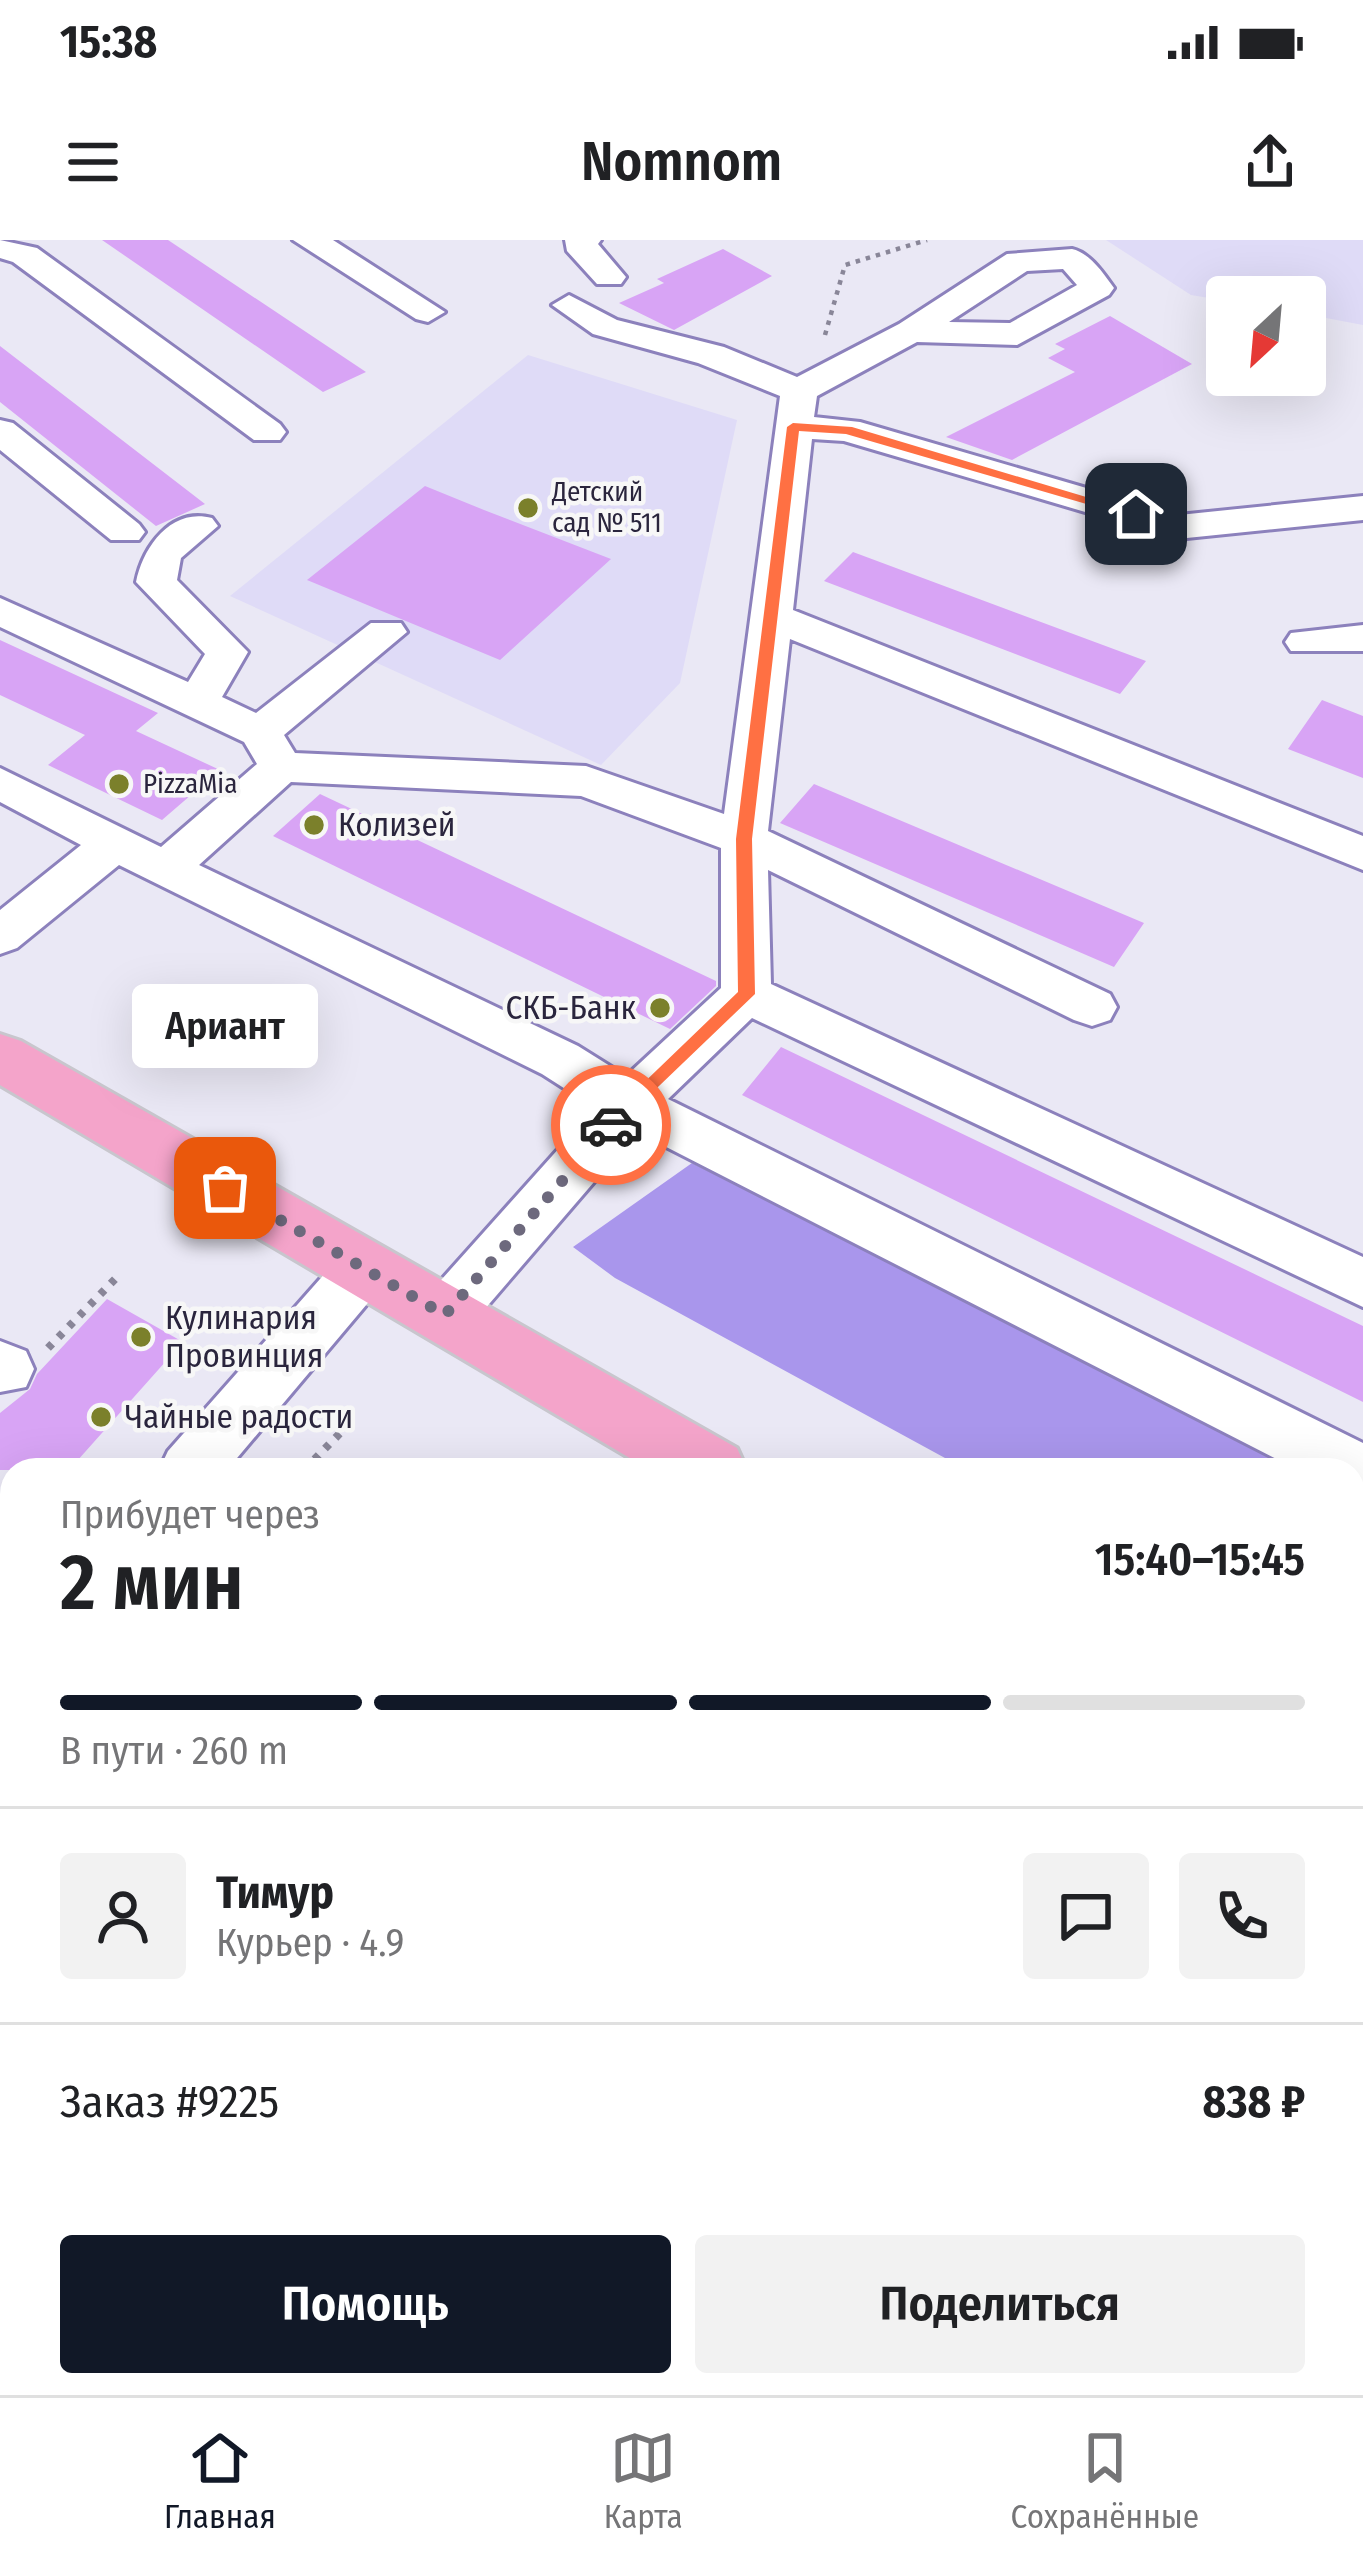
<!DOCTYPE html>
<html lang="ru">
<meta charset="utf-8">
<style>
:root{--surface:#fff;--page:#f2f2f2;--text:#202124;--muted:#757577;--line:#e0e0e0;--accent:#111827}
body{margin:0;font-family:"Fira Sans Condensed",sans-serif;background:var(--page);color:var(--text);height:100vh;display:flex;flex-direction:column;font-size:45px;white-space:nowrap}
*{box-sizing:border-box;margin:0}
p{font-size:39px;color:var(--muted)}
.icon{flex:none;width:66px;height:66px;fill:none;stroke:currentColor;stroke-width:2;stroke-linecap:round;stroke-linejoin:round}
.map{position:relative;flex:1;overflow:hidden}
.drawer{position:absolute;left:0px;top:1218px;width:1365px;height:939px;display:flex;flex-direction:column;background:var(--surface);border-radius:36px 36px 0 0;box-shadow:0 12px 48px #0002}
.drawer>*{flex:none}
.needle{width:78px;rotate:206deg}
.tools{position:absolute;left:1206px;top:36px;display:grid;gap:24px}
.tools a{display:grid;place-items:center;width:120px;height:120px;border-radius:12px;background:var(--surface);box-shadow:0 12px 48px #0002;font-size:60px}
.pin{position:absolute;display:grid;place-items:center;width:102px;height:102px;color:#fff;margin:-51px;border-radius:24px;box-shadow:0 6px 18px #0006}
.courier{position:absolute;display:grid;place-items:center;width:120px;height:120px;margin:-60px;border:9px solid #ff7043;border-radius:50%;background:#fff;color:#222;box-shadow:0 3px 15px #0007}
.bubble{position:absolute;height:84px;border-radius:12px;background:var(--surface);box-shadow:0 12px 48px #0002;font-size:39px;font-weight:600;line-height:84px;text-align:center}
.head em{font-style:normal;font-weight:600}
.head div{display:flex;flex-direction:column-reverse}
.head{display:flex;align-items:center;justify-content:space-between;height:204px;padding:0 60px}
h1{font-size:78px;font-weight:600;line-height:90px}
.bar{display:grid;grid-template-columns:repeat(4,1fr);gap:18px 12px;align-content:center;height:144px;padding:0 60px}
.bar i{height:15px;border-radius:9px;background:var(--line)}
.bar .on{background:var(--accent)}
.bar p{grid-column:span 4}
.line{display:flex;align-items:center;gap:30px;padding:0 60px;border-top:3px solid var(--line)}
.line div{flex:1}
.round{display:grid;place-items:center;flex:none;width:126px;height:126px;border-radius:12px;background:var(--page)}
.primary-button{display:flex;gap:24px;margin-top:auto;padding:24px 60px}
.primary-button a{flex:1;height:138px;border-radius:12px;background:var(--accent);color:#fff;font-size:48px;font-weight:600;line-height:138px;text-align:center}
.primary-button a+a{background:var(--page);color:var(--text)}
.status{display:flex;justify-content:space-between;align-items:center;height:84px;padding:0 60px;background:var(--surface);direction:ltr}
.status svg{height:33px;fill:currentColor}
header{display:flex;justify-content:space-between;align-items:center;height:156px;padding:0 60px;background:var(--surface);font-size:54px;font-weight:600}
.dock{display:flex;justify-content:space-around;align-items:center;height:168px;border-top:3px solid var(--line);background:var(--surface);font-size:33px;color:var(--muted)}
.dock a{display:grid;justify-items:center;gap:6px}
.dock .on{color:var(--accent)}
.map>svg:first-child{display:block}
</style>
<div class="status"><b>15:38</b><svg viewBox="0 0 49 12"><path d="M0 12V9h3v3zM5 12V6h3v6zM10 12V3h3v9zM15 12V0h3v12zM26 1h20v11H26zM47 4h2v5h-2z"/></svg></div>
<header><svg class="icon" aria-label="menu" viewBox="0 0 24 24"><path d="M4 6h16M4 12h16M4 18h16"/></svg>Nomnom<svg class="icon" aria-label="share" viewBox="0 0 24 24"><path d="M12 15V3M7 8l5-5 5 5M5 13v7h14v-7"/></svg></header>
<div class="map">
<svg width="1363" height="2155" viewBox="0 0 1363 2155">
<rect width="100%" height="100%" fill="#eae8f5"/>
<path fill="#dfdbf7" d="M1106,0H1363V85L1305,74V57H1227V61L1191,55Z
M528,115L737,180L680,443L601,525L230,356Z
M0,1688L12,1692V2145H1160L1173,2155H0Z"/>
<path fill="#a996ec" d="M692,923L1312,1230H967L615,1038L573,1007Z
M1353,1250L1363,1255V1446L1353,1440Z"/>
<path fill="#d8a4f5" d="M102,0H168L366,132L323,152Z
M723,9L772,36L674,90L619,63L664,43L657,39Z
M1110,76L1192,124L1012,220L946,197L1075,132L1048,118L1065,109L1055,104Z
M0,106L205,264L156,286L0,162Z
M425,246L484,270L611,319L500,420L307,340Z
M853,312L1146,421L1120,454L824,341Z
M0,400L158,473L136,491L220,530L162,580L48,525L85,495L0,455Z
M1322,460L1363,476V538L1288,509Z
M814,544L1144,683L1114,727L780,583Z
M320,554L716,741V746L670,789L273,596Z
M781,807L1363,1086V1162L742,855Z
M107,1059L183,1102L69,1230H0V1173L30,1149L37,1134Z"/>
<g fill="none" stroke-linecap="round" stroke-linejoin="round">
<defs>
<path id="minor" d="M0,0L37,8L280,184L286,192L280,200H254L13,22L0,18Z
M293,0H333L445,72L428,82L416,79Z
M565,0H601L598,4L626,37L621,44H597L567,11Z
M1072,9C1090,13 1103,33 1114,48L1109,55L1017,105L917,102L817,156L814,177L860,182L1179,275L1363,256V280L1177,299L844,201L812,199L793,370L1363,596V630L790,399L768,591L1110,754L1117,767L1110,780L1092,786L1074,780L768,630L771,744L1363,1017V1067L752,778L668,859L1363,1203V1260L1353,1256V1230H1298L637,892L465,1092L445,1099L425,1092L417,1075L425,1058L595,868L542,834L119,625L17,708L0,714V670L81,605L0,562V528L161,607L257,524L244,502L0,387V358L188,442L205,414L136,342C143,307 171,267 212,278L218,286L181,318L177,340L248,412L222,457L256,473L371,383H401L407,392L284,495L295,513L586,526L724,574L780,156L698,123L593,94L552,65L569,55L617,80L724,107L797,137L899,84L1007,14ZM1063,29L1077,45L1010,83L949,82L1027,31ZM291,542L581,556L721,608V748L626,836L578,806L199,625Z
M0,180L13,183L139,284L145,292L139,300H111L0,210Z
M1363,385V411H1291L1285,402L1291,393Z
M363,1006L383,1013L391,1029L383,1045L227,1230H159L168,1211L343,1013Z
M0,1101L26,1111L34,1129L26,1147L0,1152Z
M12,1399V1472L0,1477V1404Z
M0,1841L12,1846V1921L0,1916Z
M1353,1982L1363,1986V2067L1353,2063Z
M970,2145H1060L1064,2155H974Z"/>
<path id="major" d="M0,794L21,801L737,1208L747,1230H650L0,845Z
M1353,1561L1363,1565V1647L1353,1643Z"/>
</defs>
<use href="#minor" stroke="#8c81bc" stroke-width="6"/>
<use href="#major" stroke="#c8c6cd" stroke-width="6"/>
<path stroke="#898698" stroke-width="4.5" stroke-dasharray="4.5 6" stroke-linecap="butt" d="M825,95L845,25L927,0"/>
<path stroke="#898698" stroke-width="8" stroke-dasharray="6 9" stroke-linecap="butt" d="M48,1108L118,1036
M304,1230L351,1182"/>
<path stroke="#898698" stroke-width="9" stroke-dasharray="8 12" stroke-linecap="butt" d="M504,2155L510,2145"/>
<use href="#minor" fill="#fff" fill-rule="evenodd"/>
<use href="#major" fill="#f4a4ca" fill-rule="evenodd"/>
</g>
<path fill="#ff7043" d="M793,183L852,187L1143,274L1131,277L846,194L799,191L752,599L755,754L611,892L602,885L605,880L738,752L736,599L787,187Z"/>
<g fill="none" stroke-linecap="round" stroke-linejoin="round">
<path stroke="#6d697d" stroke-width="12" stroke-dasharray="0 21.6" d="M225,948L445,1075L611,885"/>
</g>
<g fill="#7b802b" stroke="#f7f7f7" stroke-width="4.5">
<circle cx="528" cy="268" r="12"/>
<circle cx="119" cy="544" r="12"/>
<circle cx="314" cy="585" r="12"/>
<circle cx="660" cy="768" r="12"/>
<circle cx="141" cy="1097" r="12"/>
<circle cx="101" cy="1177" r="12"/>
</g>
<g text-anchor="middle" dominant-baseline="central" stroke-width="9" stroke-linejoin="round" paint-order="stroke">
<g font-size="27" fill="#2a253d" stroke="#f7f7f7" text-anchor="start">
<text x="552" y="252">Детский<tspan x="552" dy="31">сад № 511</tspan></text>
<text x="143" y="544">PizzaMia</text>
</g>
<g font-size="33" fill="#2a253d" stroke="#f7f7f7" text-anchor="start">
<text x="338" y="585">Колизей</text>
<text x="636" y="768" text-anchor="end">СКБ-Банк</text>
<text x="165" y="1078">Кулинария<tspan x="165" dy="38">Провинция</tspan></text>
<text x="125" y="1177">Чайные радости</text>
</g>
</g>
</svg>
<div class="tools">
<a><svg class="needle" viewBox="-14 -14 28 28"><path d="M0-13l5 13h-10z" fill="#e53935"/><path d="M0 13l5-13h-10z" fill="#757577"/></svg></a>
</div>
<div class="pin" style="left:225px;top:948px;background:#ea580c"><svg class="icon" aria-label="bag" viewBox="0 0 24 24"><path d="M5 8h14l-1 12H6zM9 8a3 3 0 0 1 6 0"/></svg></div>
<div class="pin" style="left:1136px;top:274px;background:#1f2937"><svg class="icon" aria-label="home" viewBox="0 0 24 24"><path d="M3 11l9-7 9 7M6 9v11h12V9"/></svg></div>
<div class="courier" style="left:611px;top:885px"><svg class="icon" aria-label="car" viewBox="0 0 24 24"><path d="M5 17H2v-5l4-1 3-4h7l3 4 3 1v5h-3M9 17h6M6 11h13"/><circle cx="7" cy="17" r="2"/><circle cx="17" cy="17" r="2"/></svg></div>
<div class="bubble" style="left:132px;top:744px;width:186px">Ариант</div>
<section class="drawer">
<div class="head"><div><h1>2 мин</h1><p>Прибудет через</p></div><em>15:40–15:45</em></div>
<div class="bar"><i class="on"></i><i class="on"></i><i class="on"></i><i></i><p>В пути · 260 m</p></div>
<div class="line" style="height:216px"><a class="round"><svg class="icon" aria-label="person" viewBox="0 0 24 24"><circle cx="12" cy="8" r="4"/><path d="M4 21q1-7 8-7t8 7"/></svg></a><div><b>Тимур</b><p>Курьер · 4.9</p></div><a class="round"><svg class="icon" aria-label="chat" viewBox="0 0 24 24"><path d="M4 5h16v11H9l-5 4z"/></svg></a><a class="round"><svg class="icon" aria-label="phone" viewBox="0 0 24 24"><path d="M5 4h4l2 5-3 2q2 4 5 5l2-3 5 2v4C11 20 4 13 5 4z"/></svg></a></div>
<div class="line" style="height:156px"><div>Заказ #9225</div><b>838 ₽</b></div>
<div class="primary-button"><a>Помощь</a><a>Поделиться</a></div>
</section>
</div>
<nav class="dock">
<a class="on"><svg class="icon" aria-label="home" viewBox="0 0 24 24"><path d="M3 11l9-7 9 7M6 9v11h12V9"/></svg>Главная</a>
<a><svg class="icon" aria-label="map" viewBox="0 0 24 24"><path d="M3 6l6-2 6 2 6-2v14l-6 2-6-2-6 2zM9 4v14M15 6v14"/></svg>Карта</a>
<a><svg class="icon" aria-label="saved" viewBox="0 0 24 24"><path d="M7 4h10v16l-5-4-5 4z"/></svg>Сохранённые</a>
</nav>
